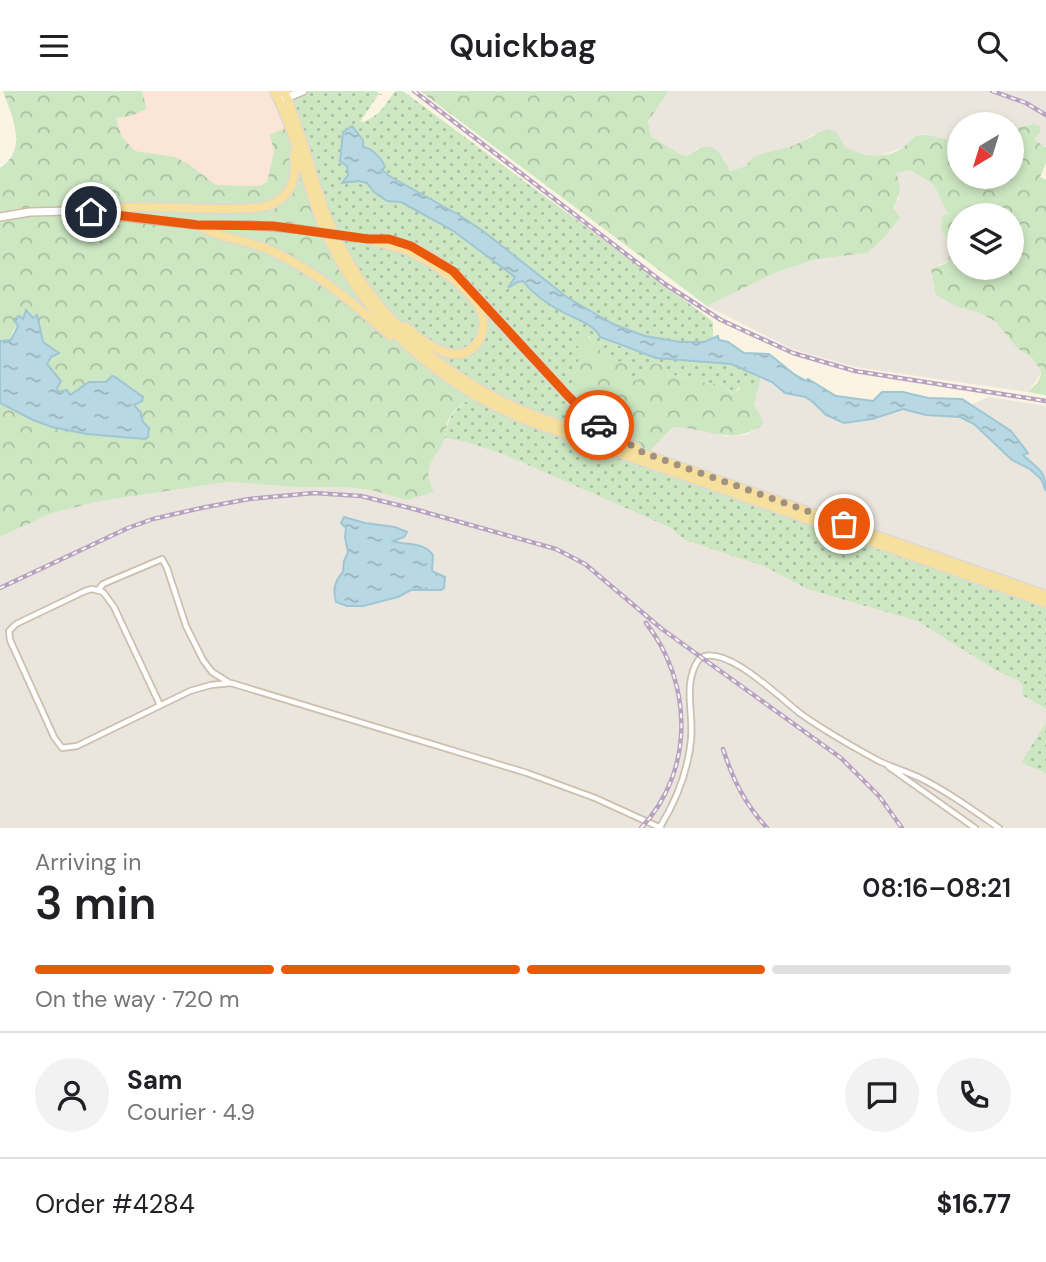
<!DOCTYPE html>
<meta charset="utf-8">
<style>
:root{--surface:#fff;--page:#f2f2f2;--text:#202124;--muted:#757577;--line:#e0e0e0;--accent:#ea580c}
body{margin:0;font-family:"DM Sans",sans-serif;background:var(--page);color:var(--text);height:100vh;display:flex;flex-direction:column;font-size:26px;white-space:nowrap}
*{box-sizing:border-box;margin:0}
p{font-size:23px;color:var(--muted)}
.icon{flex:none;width:38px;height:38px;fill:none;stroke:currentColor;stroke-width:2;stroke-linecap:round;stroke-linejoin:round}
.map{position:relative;height:737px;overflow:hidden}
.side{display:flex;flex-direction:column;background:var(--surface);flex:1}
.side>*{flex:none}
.needle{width:46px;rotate:218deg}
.fabs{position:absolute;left:947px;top:21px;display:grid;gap:14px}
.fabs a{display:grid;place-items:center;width:77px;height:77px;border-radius:50%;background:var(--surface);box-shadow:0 4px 10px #0003;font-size:35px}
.pin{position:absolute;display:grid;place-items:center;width:60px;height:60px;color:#fff;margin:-30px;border:4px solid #fff;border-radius:50%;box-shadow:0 2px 7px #0007}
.courier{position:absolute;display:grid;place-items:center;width:70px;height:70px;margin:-35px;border:5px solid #ea580c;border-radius:50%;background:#fff;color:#222;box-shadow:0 2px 9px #0007}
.overview em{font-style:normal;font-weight:600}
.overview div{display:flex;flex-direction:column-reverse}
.overview{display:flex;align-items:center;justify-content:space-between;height:119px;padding:0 35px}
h1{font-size:46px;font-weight:600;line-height:52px}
.bar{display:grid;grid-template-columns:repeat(4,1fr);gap:10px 7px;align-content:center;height:84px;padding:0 35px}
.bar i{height:9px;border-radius:5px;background:var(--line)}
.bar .selected{background:var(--accent)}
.bar p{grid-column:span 4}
.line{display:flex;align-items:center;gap:18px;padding:0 35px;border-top:2px solid var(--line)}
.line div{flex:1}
.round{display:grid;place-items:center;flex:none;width:74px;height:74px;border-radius:37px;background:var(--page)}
header{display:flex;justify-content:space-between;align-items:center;height:91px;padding:0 35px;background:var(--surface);font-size:32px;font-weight:600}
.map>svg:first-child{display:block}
</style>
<header><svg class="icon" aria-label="menu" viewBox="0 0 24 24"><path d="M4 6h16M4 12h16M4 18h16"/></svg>Quickbag<svg class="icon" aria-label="search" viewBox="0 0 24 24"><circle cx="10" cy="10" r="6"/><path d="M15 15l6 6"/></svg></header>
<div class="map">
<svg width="1046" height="737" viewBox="0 0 1046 737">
<defs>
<pattern id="grass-dots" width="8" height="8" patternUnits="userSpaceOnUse" patternTransform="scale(1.75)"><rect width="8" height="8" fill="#cde7c2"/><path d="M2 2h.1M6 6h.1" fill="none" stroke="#abbea0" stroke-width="1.8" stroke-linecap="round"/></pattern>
<pattern id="forest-crowns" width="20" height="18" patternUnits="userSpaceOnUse" patternTransform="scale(1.75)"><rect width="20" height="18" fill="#cde7c2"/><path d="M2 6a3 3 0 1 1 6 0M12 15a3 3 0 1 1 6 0" fill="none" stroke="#abbea0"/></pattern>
<pattern id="water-ripples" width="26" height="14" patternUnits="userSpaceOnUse" patternTransform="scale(1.75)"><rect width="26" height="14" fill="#b8d8e3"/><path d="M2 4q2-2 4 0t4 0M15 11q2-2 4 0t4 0" fill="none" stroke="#9ab2ba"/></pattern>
</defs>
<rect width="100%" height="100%" fill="#fbf4e2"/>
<path fill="#fbe5d6" d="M142,0H273L287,36L274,60L267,91L259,95L216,94L190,74L175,66L135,60L122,46L116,27L131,25L147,18Z"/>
<path fill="#eae5dd" d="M669,0H1046V57L1034,48L1040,42L1033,33L1012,38V33H959V51L923,43L913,46L906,55L880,65L856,62L844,56L841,50L814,43L790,56L763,62L752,67L746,75L730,80L723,66L697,57L689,65L679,63L651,45L648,30Z
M911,79L934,94L949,123L952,155L947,172L937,174L958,216L977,221L995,230L1017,257L1032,267L1042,281L1028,301L855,276L792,258L707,215L777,181L817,168L867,162L882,149L900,127L893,117L899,107L896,82Z
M761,286L772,291L785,302L794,303L813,311L822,321L834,329L848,332L872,328L903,318L926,324L954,325L974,333L1012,369L1030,378L1041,388L1046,400V503L647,363L673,336H691L726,345L746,344L752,341L762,334L754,314Z
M989,306L1046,315V387L1037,376L1025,368V358L1011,340L972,313Z
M445,347L466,351L505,364L669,436L685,449L766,476L807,498L917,530L997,580L1019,590L1023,596L1022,604L1046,618V631L1042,640L1021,672L1046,682V737H0V446L52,422L101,410L227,391L296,396H344L371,399L407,409L429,391L427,376Z"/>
<path fill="url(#grass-dots)" d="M302,0H376L382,4H378L360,31C377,29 386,13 395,0H403L706,225L713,231V246L704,251H680L645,245L613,233L568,207L483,140L445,115L401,93L382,78V70L367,56H363L361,47L356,42L343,41L340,70L347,75L348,84L342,93L359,90L367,92L374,101L387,110L401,111L452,139L515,186L510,196L523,190L550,213L588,234L614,253L656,267L731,273L761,286L758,298L738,297L734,303L719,292C703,296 687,282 669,285L663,274L651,273L647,276L644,287L630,291L625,284V273C610,271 596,258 589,245H584L577,254L581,259L574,288L642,361L537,325L465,290L380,216L339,152L287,6Z
M474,305L1046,512V618L1022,604L1023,596L1019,590L997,580L917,530L807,498L766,476L685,449L669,436L505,364L466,351L445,347C449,322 454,319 474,305Z
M1046,631V682L1021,672Z"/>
<path fill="url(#forest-crowns)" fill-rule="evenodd" d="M3,0H142L147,18L131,25L116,27L122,46L135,60L175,66L190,74L216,94L259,95L267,91L274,60L270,44L287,36L361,203L474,305C463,312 451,319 447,333C446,338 446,344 444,349C433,373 421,374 434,401L407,409L371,399L344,396H296L227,391L101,410L52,422L0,446V312L33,329L52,336L87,343L145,348L147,334C139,329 140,320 134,314L142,309L134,298L115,286L112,285L106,291H89L69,304L66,301L58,302L57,297L61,290L47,273L51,266L55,265L43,251L37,225L33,227L26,220L12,242L11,249L0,250V77C29,58 12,26 3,0Z
M420,0H669L648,30L651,45L679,63L688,65C711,46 719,58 730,80L746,75L752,67L763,62L790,56L827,38L837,42L845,56C864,66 890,70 907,53C912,48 913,45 920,44C932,43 947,49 959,51V86H1012V38L1033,33L1040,35V42L1034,48L1046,57V72L1040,86L1046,89V304L1028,301L1038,291L1042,281L1032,267L1017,257L995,230L977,221L958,216L936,204L931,178L947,172L952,155L941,138L942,125L948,123L934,94L911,79L896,82C902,96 900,104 893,117L900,127L882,149L867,162L817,168L777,181L707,215ZM1012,124V177H959V124Z
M587,244L603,263C607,264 623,272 629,275L625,284L630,291L643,287L647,276L651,272L663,274L669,285C687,282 703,296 719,292L733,303L743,295L758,298L754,314L763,330L762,334C732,356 706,336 673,336L647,363L642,361L576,314L574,288L581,259L576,254L580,247Z"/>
<path fill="url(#water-ripples)" stroke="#9fc6d4" stroke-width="2" d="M352,35L363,49V56C372,57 382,68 385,76L382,79L391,86L459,124L483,140L568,207L613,233L645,245L680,251H704L718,245L719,249L728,251L744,262L769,263L795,284L806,290L808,288L836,305L873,310L882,301H903L928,307L962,308L1011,340L1028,362L1023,364C1036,377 1046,378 1046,400L1041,388L1030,378L1012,369L974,333L960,326L926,324L903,318L872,328L844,332L826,324L813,311L805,306L785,302L772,291L731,273L656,267L600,246C595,233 572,227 559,219C546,212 532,202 523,190L518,191L508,197L515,186L452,139L401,111L387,110L374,101L367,92L359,90L342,92L348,84L347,75L340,70L343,41Z
M26,219L33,227L37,224L43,251L59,262L51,266L47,273L61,290L57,297L58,301L67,299L70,304L89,291H106L112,285L115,286L143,306L142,310L134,314L141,322L143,331L149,337L148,346L145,348L87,343L52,336L33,329L0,312V250L11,249L18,235L14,228L19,225L23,228Z
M344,426L365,432L395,436L407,441L404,446L393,450C407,455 423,450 433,464L432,480L445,486L444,497L441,499H411L398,506L363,515H347L336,511C333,499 334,491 343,481L344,470L348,461L345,446L346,437L341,432Z"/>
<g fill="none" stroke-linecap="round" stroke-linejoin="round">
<defs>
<path id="street" d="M98,499L103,493L162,468L167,477L186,535L203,569L212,581L228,591
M160,614L114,516L103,501L92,498L85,500L16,533L9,540L10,549L54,646L62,657L77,655L190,600L211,594L231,592L527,682L595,707L661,737
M889,676L975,737
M660,736C676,710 688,679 691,649C694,621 682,593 699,568C723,550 780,607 801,623C825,640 853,656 879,670C891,676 905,680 918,686C947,700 973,719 999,737"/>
<path id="secondary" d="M283,8L303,0
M0,126L30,121L69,120L198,134H251L297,138"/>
<path id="primary" d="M274,0C295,41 305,88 321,131C358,224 437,293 528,330L1046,512
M284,0C302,40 311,85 327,126C365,221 442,288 536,325L1046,504
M91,121C138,111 186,119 233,118C247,117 264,118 276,111C294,101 297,81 294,63
M198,134C218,147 243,148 265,157C314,178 351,210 390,245
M367,148C435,149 465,193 507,239C532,267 558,295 585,322L608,341L636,356
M377,151C387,154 398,156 408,160C432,170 473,199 482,223C485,232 483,242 479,249C461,281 422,251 405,235"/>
</defs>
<use href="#street" stroke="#cdbfad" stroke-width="8"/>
<use href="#secondary" stroke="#cebda8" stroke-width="10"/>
<use href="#primary" stroke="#ddd8d4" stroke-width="11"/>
<use href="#street" stroke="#fff" stroke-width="4.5"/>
<use href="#secondary" stroke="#fff" stroke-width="7"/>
<use href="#primary" stroke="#f7e09d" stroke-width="8"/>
<defs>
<path id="rail" d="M414,0L665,193L721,229L793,262L855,280L1046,310
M992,0L1026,12L1046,24
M0,497L128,437L153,428L201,417L249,408L314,402L361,405L414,418L556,458L585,473L662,538L841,667L879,705L902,737
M723,658C733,689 745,713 767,737
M641,737C695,680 693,592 646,532"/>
</defs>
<use href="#rail" stroke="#b8a2c3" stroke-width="4.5"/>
<use href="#rail" stroke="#fef8e8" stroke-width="2" stroke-dasharray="5" stroke-linecap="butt"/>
<defs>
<path id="secondary-bridge" d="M297,138L358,147"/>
</defs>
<use href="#secondary-bridge" stroke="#cebda8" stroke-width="10" stroke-linecap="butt"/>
<use href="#secondary-bridge" stroke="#fff" stroke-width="7"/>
</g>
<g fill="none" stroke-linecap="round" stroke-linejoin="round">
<path stroke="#a1917f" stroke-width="7" stroke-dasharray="0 12.6" d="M599,334L644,362L844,433"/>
<path stroke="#ea580c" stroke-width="9" d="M91,121L198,134L273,135L368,148H389L411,155L453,180L569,306L599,334"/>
</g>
</svg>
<div class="fabs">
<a><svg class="needle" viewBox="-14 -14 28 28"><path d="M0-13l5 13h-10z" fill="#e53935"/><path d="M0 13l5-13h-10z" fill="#757577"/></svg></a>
<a><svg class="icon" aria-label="layers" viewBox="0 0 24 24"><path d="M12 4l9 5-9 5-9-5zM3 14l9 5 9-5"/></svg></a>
</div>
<div class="pin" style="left:844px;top:433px;background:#ea580c"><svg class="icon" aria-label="bag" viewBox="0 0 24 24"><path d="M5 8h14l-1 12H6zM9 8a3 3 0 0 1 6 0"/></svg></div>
<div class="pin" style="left:91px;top:121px;background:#1f2937"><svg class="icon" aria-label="home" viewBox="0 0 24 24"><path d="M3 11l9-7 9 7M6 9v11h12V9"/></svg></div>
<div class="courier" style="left:599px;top:334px"><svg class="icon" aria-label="car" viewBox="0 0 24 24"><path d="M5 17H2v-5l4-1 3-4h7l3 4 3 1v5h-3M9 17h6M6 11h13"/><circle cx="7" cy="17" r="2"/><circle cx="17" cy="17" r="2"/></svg></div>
</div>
<section class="side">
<div class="overview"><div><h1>3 min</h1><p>Arriving in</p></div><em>08:16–08:21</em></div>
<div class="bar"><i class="selected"></i><i class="selected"></i><i class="selected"></i><i></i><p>On the way · 720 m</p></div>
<div class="line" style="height:126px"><a class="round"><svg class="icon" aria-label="person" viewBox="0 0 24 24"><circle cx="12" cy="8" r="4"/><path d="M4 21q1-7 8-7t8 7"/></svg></a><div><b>Sam</b><p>Courier · 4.9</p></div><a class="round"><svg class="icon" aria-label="chat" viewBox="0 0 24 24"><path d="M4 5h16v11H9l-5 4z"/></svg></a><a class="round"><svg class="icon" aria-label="phone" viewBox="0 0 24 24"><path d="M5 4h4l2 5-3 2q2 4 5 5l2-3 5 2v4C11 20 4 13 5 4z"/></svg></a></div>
<div class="line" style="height:91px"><div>Order #4284</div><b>$16.77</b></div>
</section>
